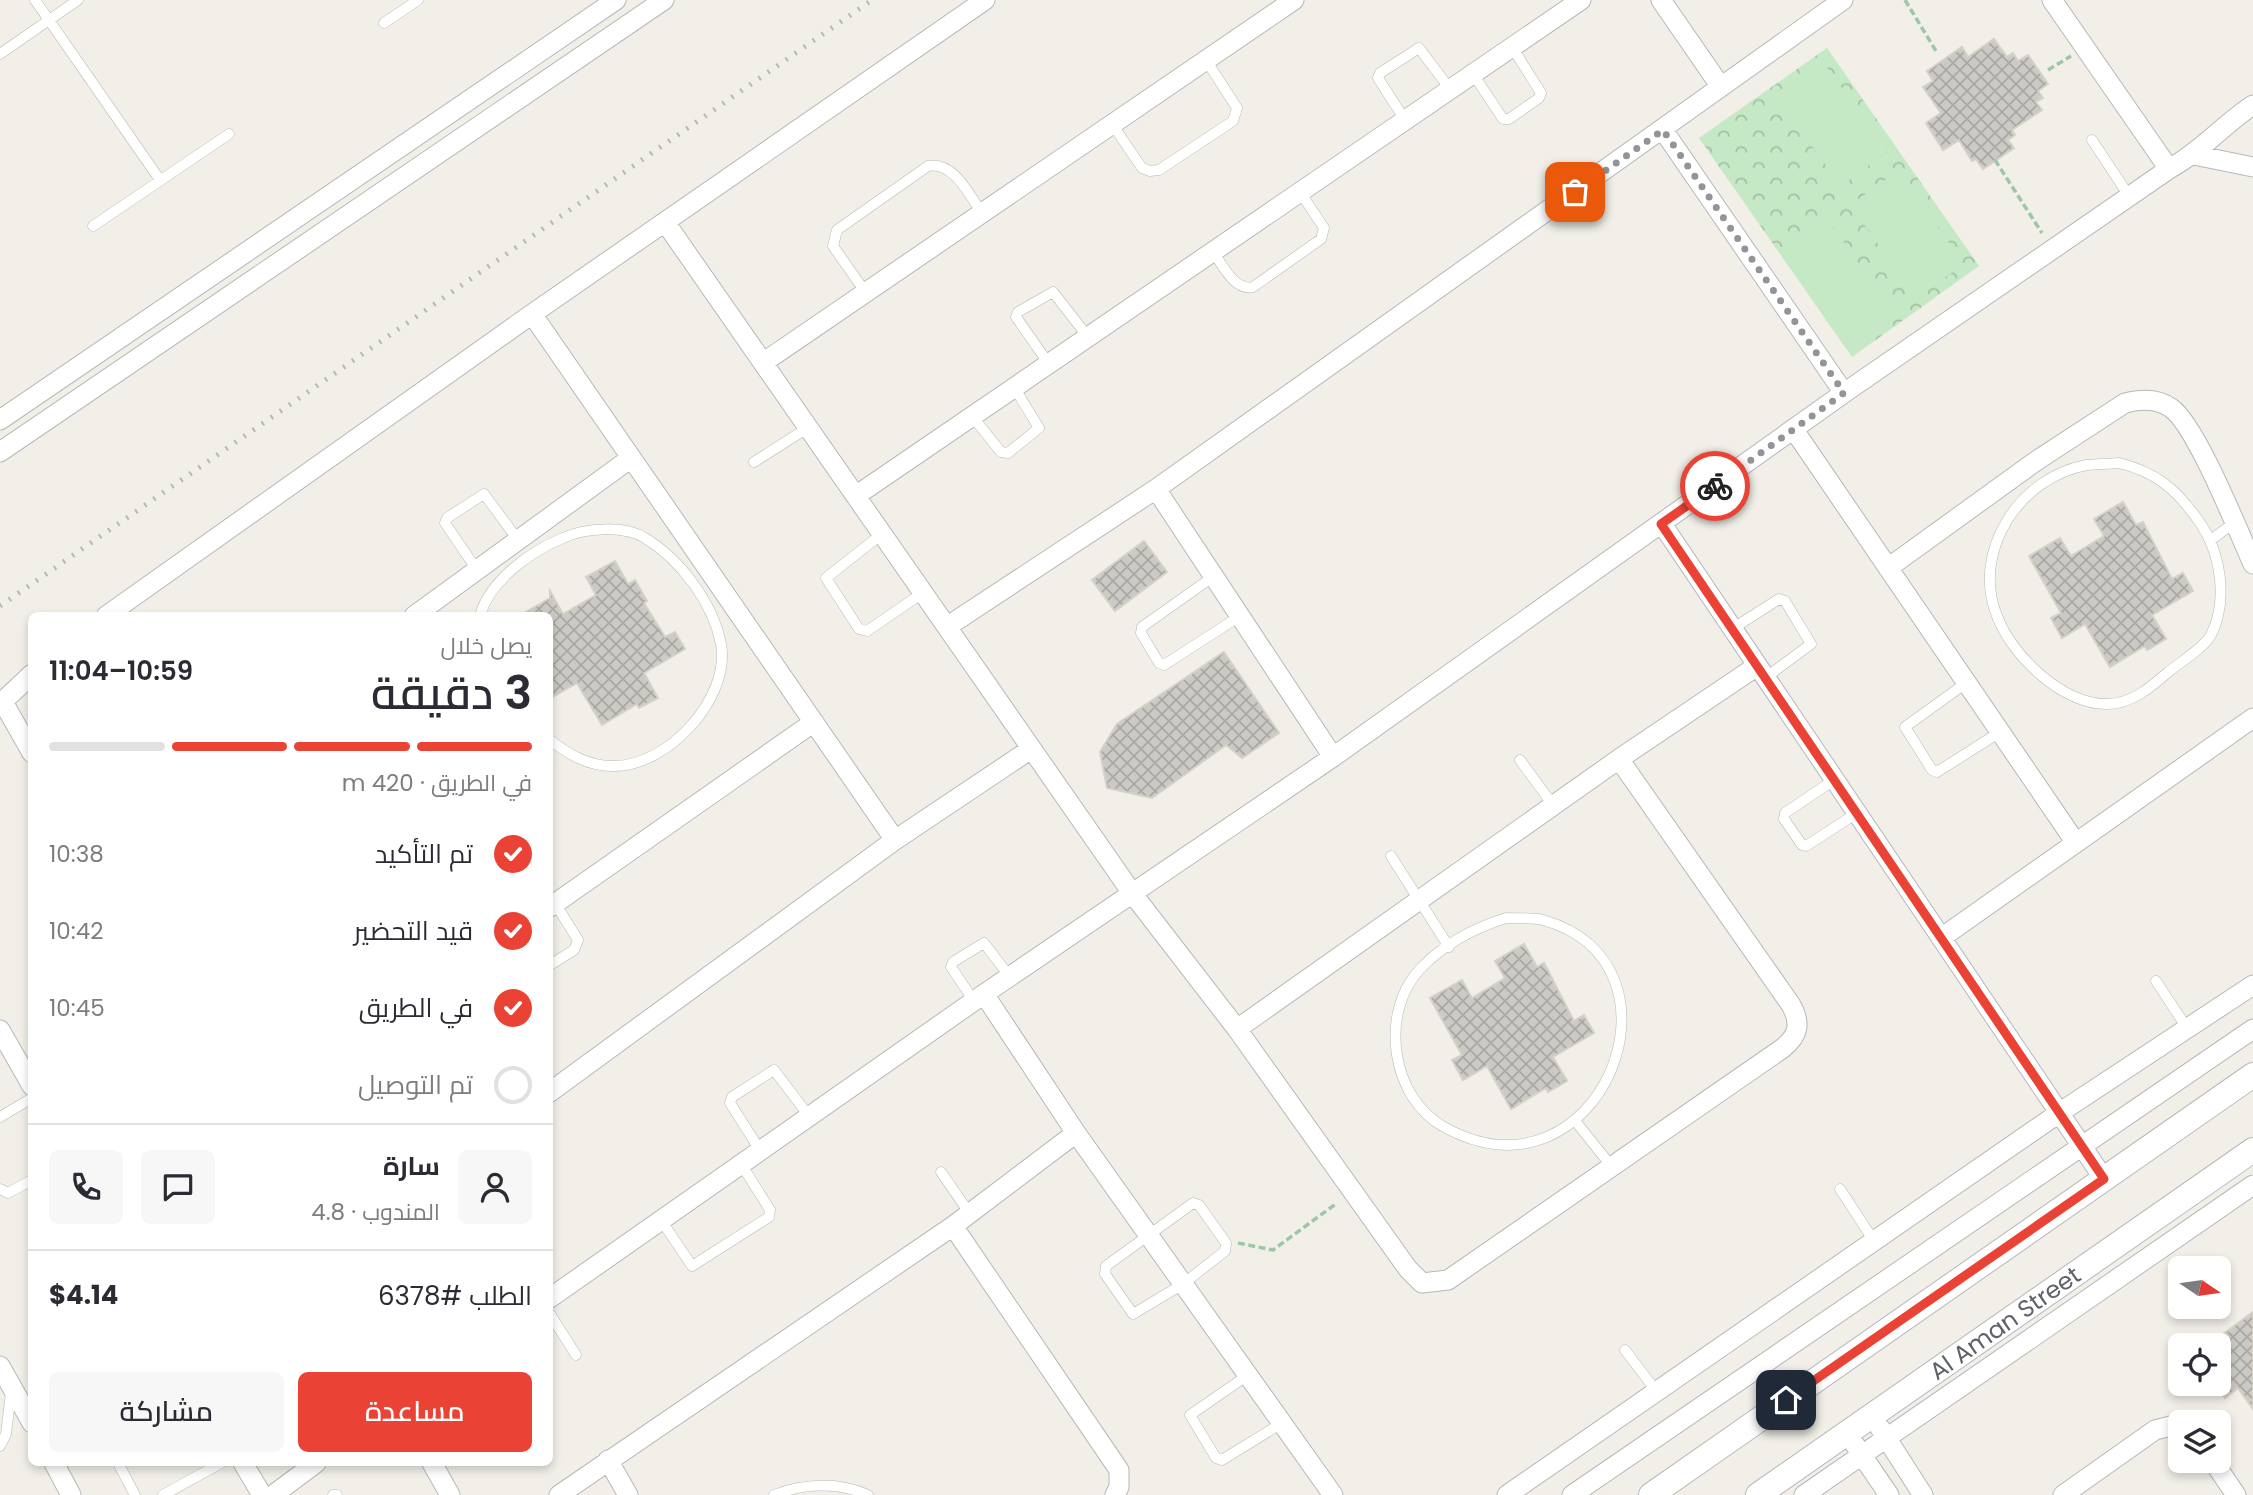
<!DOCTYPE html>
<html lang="ar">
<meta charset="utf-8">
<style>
:root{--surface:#fff;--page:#f7f7f7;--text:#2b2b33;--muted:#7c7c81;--line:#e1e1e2;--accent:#ea4335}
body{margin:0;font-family:Poppins,Cairo,sans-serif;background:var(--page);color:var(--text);direction:rtl;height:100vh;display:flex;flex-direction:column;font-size:26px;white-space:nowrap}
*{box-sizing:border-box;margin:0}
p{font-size:23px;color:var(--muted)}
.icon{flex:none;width:38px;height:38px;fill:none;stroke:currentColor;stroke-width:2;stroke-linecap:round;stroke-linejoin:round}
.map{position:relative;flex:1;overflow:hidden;direction:ltr}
.drawer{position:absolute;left:28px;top:612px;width:525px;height:854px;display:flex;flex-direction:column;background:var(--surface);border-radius:10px;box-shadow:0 4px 10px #0003;direction:rtl}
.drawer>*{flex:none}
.needle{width:46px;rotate:103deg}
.buttons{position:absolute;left:2168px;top:1256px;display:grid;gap:14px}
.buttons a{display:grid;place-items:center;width:63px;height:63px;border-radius:10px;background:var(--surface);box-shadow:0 4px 10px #0003;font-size:35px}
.pin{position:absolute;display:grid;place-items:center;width:60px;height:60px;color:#fff;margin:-30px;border-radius:14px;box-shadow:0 4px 10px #0006}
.courier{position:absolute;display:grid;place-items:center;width:70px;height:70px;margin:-35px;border:5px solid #ea4335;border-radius:50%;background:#fff;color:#222;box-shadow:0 2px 9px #0007}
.overview em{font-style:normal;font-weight:600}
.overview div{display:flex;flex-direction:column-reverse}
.overview{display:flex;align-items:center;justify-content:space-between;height:119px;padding:0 21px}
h1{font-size:46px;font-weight:600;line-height:52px}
.bar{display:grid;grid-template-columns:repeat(4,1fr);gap:10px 7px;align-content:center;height:84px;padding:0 21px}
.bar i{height:9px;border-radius:5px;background:var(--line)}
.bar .on{background:var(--accent)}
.bar p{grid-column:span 4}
.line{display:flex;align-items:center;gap:18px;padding:0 21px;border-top:2px solid var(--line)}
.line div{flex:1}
.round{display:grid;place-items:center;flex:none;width:74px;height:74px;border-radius:10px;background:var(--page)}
ol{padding:0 21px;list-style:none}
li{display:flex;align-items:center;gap:21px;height:77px}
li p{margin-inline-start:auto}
li .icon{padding:7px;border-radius:50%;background:var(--accent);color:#fff;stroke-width:4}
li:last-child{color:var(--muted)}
li i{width:38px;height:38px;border:4px solid var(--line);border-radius:50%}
.cta{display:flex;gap:14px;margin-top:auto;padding:14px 21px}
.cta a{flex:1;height:80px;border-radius:10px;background:var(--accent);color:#fff;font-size:28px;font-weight:600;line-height:80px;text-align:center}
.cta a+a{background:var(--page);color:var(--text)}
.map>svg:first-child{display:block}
</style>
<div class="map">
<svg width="2253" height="1495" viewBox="0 0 2253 1495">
<defs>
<pattern id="park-crowns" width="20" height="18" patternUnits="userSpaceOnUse" patternTransform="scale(1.75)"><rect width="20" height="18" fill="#c5e8c5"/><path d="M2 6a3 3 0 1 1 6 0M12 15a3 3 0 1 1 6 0" fill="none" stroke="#a3c0a4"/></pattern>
<pattern id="building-cross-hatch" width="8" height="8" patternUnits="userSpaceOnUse" patternTransform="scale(1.75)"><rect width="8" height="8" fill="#cccac5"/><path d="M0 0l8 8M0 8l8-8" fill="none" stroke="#a9a8a4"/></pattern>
</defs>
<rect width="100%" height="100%" fill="#f1efe8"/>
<path fill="url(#park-crowns)" d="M1827,48L1979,266L1852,357L1699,138Z"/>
<path fill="#c5e8c5" d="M1823,62L1888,151L1841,186L1776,97Z
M1898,171L1964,264L1917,298L1850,205Z
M1829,221L1893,313L1845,347L1781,254Z"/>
<path fill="url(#building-cross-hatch)" stroke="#d6d1c6" stroke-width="2" d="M1994,39L2007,57L2013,53L2018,61L2028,55L2048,84L2038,91L2043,98L2036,102L2042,110L2012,130L2015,135L2008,140L2014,148L1983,169L1976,159L1972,161L1959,140L1943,150L1926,123L1941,113L1923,87L1933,81L1927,71L1962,47L1968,57Z
M2123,502L2136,525L2143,522L2172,579L2183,573L2193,591L2152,615L2166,639L2147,650L2145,646L2110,667L2085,624L2062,638L2051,618L2061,613L2029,556L2060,538L2071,556L2104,536L2094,519Z
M1144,541L1167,572L1115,611L1092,580Z
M615,561L628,584L635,580L647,601L644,603L665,637L675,632L685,649L644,673L658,698L639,708L637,704L602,725L577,683L554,696L550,688V616H519L550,598V591L563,614L596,595L586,577Z
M1224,652L1279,733L1242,758L1226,745L1152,798L1107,788L1100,752L1117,724Z
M1524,944L1537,967L1544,963L1574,1021L1584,1015L1594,1033L1553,1057L1567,1081L1548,1092L1546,1088L1511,1109L1487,1066L1463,1080L1452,1060L1462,1055L1430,998L1462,980L1472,998L1505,978L1495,961Z
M2253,1312V1409L2238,1388L2225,1398L2219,1389V1337Z"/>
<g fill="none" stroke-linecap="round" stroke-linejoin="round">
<defs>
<path id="service" d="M35,0L160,180
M384,23L418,0
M0,54L78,0
M1473,74L1503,119H1509L1539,98L1541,93L1512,47
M1405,120L1378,78L1380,73L1419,48L1450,89
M1112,124L1142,168L1150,171L1159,170L1233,121L1237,108L1206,60
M2092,140L2129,196
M93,226L229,134
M1213,252C1223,265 1234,291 1253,287L1321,239L1324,228L1300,192
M866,293L833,246L837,230L928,166C954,161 969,195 982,213
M1049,364L1016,317L1018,312L1053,292L1088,337
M972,416L1001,452L1008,453L1039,428L1014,387
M754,462L809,427
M2119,463C2156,472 2176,489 2198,520C2220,550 2229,599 2211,635C2203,649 2180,662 2167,673C2150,688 2131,704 2107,704C2062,704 2012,656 1997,616C1971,552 2019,477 2087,465C2098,464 2109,464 2119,463Z
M883,533L826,578L859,629L867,631L924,592
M2212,539L2234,523
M477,570L445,523L447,518L484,494L518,540
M1214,576L1142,627L1141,633L1159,663L1164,665L1240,616
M480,616C489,581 531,551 563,538C585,528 624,525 645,538C681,560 713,603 721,644C731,699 666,768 612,766C588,766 568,754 550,740
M1732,629L1779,599L1785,601L1811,644L1765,678
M1966,683L1905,727L1932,770L1937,772L2000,732
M1520,760L1553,805
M1834,780L1785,813L1784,819L1802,845L1806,846L1857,813
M1391,856L1449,947
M1506,918C1518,919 1532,917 1543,920C1700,964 1598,1213 1444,1127C1391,1098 1379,1013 1420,969C1444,944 1474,928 1506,918Z
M550,965L574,950L578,940L555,903
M2156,981L2187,1028
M974,1001L951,967L953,962L984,943L1010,977
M0,1117L32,1098
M1576,1122L1612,1167
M760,1150L730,1103L732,1097L774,1070L809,1116
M941,1172L970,1214
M0,1189L8,1193L32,1180
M1840,1189L1874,1241
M1193,1203L1199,1205L1226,1243L1225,1251L1183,1284L1133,1314L1105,1274L1106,1266Z
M661,1220L692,1266L769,1217L770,1210L741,1164
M550,1314L576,1355
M1625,1350L1657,1392
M1248,1375L1190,1415L1216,1458L1222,1460L1282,1423
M0,1446L6,1434L11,1392
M118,1463L135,1495
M163,1495L221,1463
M333,1495H337
M774,1495C804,1483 838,1482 868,1495"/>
<path id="minor" d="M1661,0L1721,87
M2052,0L2169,169
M1663,130L1844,393
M2194,155L2253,167
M665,222L1132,893L1237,1029L1408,1269L1422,1283L1448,1280L1783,1048C1799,1035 1801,1023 1791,1005L1619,759
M532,314L895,840
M764,362L1294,0
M0,420L616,0
M1794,430L2076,843
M0,452L664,0
M1156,489L1333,757
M857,495L1581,0
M1662,524L2104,1179
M1888,568L2036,461L2125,403C2141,399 2157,398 2171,408C2196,425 2238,531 2253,564
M106,616L532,314L985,0
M414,616L631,458
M948,626L1156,489L1843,0
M3,702L32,753
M0,704L32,674
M550,907L814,722
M1941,938L2253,718
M984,994L1076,1133L1333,1495
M1237,1029L1619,759L1757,666
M0,1030L32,1086
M550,1092L895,840L1031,749
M953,1226L1119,1470V1487L1115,1495
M550,1298L984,994L1333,757L1844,393L2169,169C2200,152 2223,125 2253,105
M0,1366L32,1423
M1880,1428L1923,1495
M1855,1445L1889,1495
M608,1460L628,1495
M2213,1461L2236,1495
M54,1463L71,1495
M243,1463L262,1495
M432,1463L450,1495
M273,1495L316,1463
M559,1495L953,1226L1076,1133
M1507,1495L2059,1113L2253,985
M1572,1495L2253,1029
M1804,1495L2253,1185
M2063,1495L2155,1430L2171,1426L2180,1428"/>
<path id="tertiary" d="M1651,1495L2253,1075
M1758,1495L2253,1150"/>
</defs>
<use href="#service" stroke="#b5b8bc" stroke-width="11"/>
<use href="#minor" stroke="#b5b8bc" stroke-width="21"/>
<use href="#tertiary" stroke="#b5b8bc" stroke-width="26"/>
<path stroke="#9cc7a9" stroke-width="3.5" stroke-dasharray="7 3.5" stroke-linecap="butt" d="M1905,0L1936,51
M2048,70L2071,56
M1995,160L2042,233
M1238,1243L1273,1250L1337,1203"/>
<use href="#service" stroke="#fff" stroke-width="10"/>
<use href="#minor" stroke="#fff" stroke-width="19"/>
<use href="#tertiary" stroke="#fff" stroke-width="24"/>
<path stroke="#b6b7b8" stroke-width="5" stroke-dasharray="2 9" stroke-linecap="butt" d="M0,606L872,0"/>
</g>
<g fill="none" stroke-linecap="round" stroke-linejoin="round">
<path stroke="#929495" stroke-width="7" stroke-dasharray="0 12.6" d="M1575,192L1663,130L1844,393L1715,486"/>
<path stroke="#ea4335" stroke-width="9" d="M1715,486L1661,524L2104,1179L1786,1400"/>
</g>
<g text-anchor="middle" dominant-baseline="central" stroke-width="6" stroke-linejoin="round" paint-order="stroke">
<g font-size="24" fill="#5f6368" stroke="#fff">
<text transform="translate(2005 1323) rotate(-35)">Al Aman Street</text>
</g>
</g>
</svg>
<div class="buttons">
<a><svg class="needle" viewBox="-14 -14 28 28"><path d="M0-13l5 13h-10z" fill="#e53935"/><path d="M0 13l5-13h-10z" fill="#7c7c81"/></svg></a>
<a><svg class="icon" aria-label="locate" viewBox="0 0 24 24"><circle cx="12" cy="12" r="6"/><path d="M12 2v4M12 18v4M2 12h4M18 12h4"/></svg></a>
<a><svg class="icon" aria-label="layers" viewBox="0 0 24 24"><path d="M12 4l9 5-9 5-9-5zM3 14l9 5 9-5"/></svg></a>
</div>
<div class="pin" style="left:1575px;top:192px;background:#ea580c"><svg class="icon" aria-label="bag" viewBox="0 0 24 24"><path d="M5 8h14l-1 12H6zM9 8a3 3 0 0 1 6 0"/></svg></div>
<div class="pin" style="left:1786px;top:1400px;background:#1f2937"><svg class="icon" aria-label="home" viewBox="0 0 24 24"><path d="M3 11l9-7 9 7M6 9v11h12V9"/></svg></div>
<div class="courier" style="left:1715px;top:486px"><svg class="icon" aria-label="bike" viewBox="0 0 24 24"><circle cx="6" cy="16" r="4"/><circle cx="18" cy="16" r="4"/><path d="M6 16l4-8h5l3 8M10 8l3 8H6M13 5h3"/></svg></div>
<section class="drawer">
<div class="overview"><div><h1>3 دقيقة</h1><p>يصل خلال</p></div><em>10:59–11:04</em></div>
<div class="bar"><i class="on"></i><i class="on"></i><i class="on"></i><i></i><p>في الطريق · 420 m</p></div>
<ol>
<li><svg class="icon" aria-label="check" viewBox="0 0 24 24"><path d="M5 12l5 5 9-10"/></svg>تم التأكيد<p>10:38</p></li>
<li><svg class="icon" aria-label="check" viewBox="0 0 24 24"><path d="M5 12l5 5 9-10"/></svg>قيد التحضير<p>10:42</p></li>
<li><svg class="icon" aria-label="check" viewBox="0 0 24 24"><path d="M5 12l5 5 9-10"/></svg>في الطريق<p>10:45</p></li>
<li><i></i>تم التوصيل</li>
</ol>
<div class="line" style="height:126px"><a class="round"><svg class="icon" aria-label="person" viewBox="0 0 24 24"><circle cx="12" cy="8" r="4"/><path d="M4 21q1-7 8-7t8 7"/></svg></a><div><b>سارة</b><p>المندوب · 4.8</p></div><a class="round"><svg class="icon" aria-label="chat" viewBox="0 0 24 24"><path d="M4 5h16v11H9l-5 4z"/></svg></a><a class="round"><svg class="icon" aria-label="phone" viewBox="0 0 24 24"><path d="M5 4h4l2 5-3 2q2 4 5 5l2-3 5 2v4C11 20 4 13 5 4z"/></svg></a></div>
<div class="line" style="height:91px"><div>الطلب #6378</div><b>$4.14</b></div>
<div class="cta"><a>مساعدة</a><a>مشاركة</a></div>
</section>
</div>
